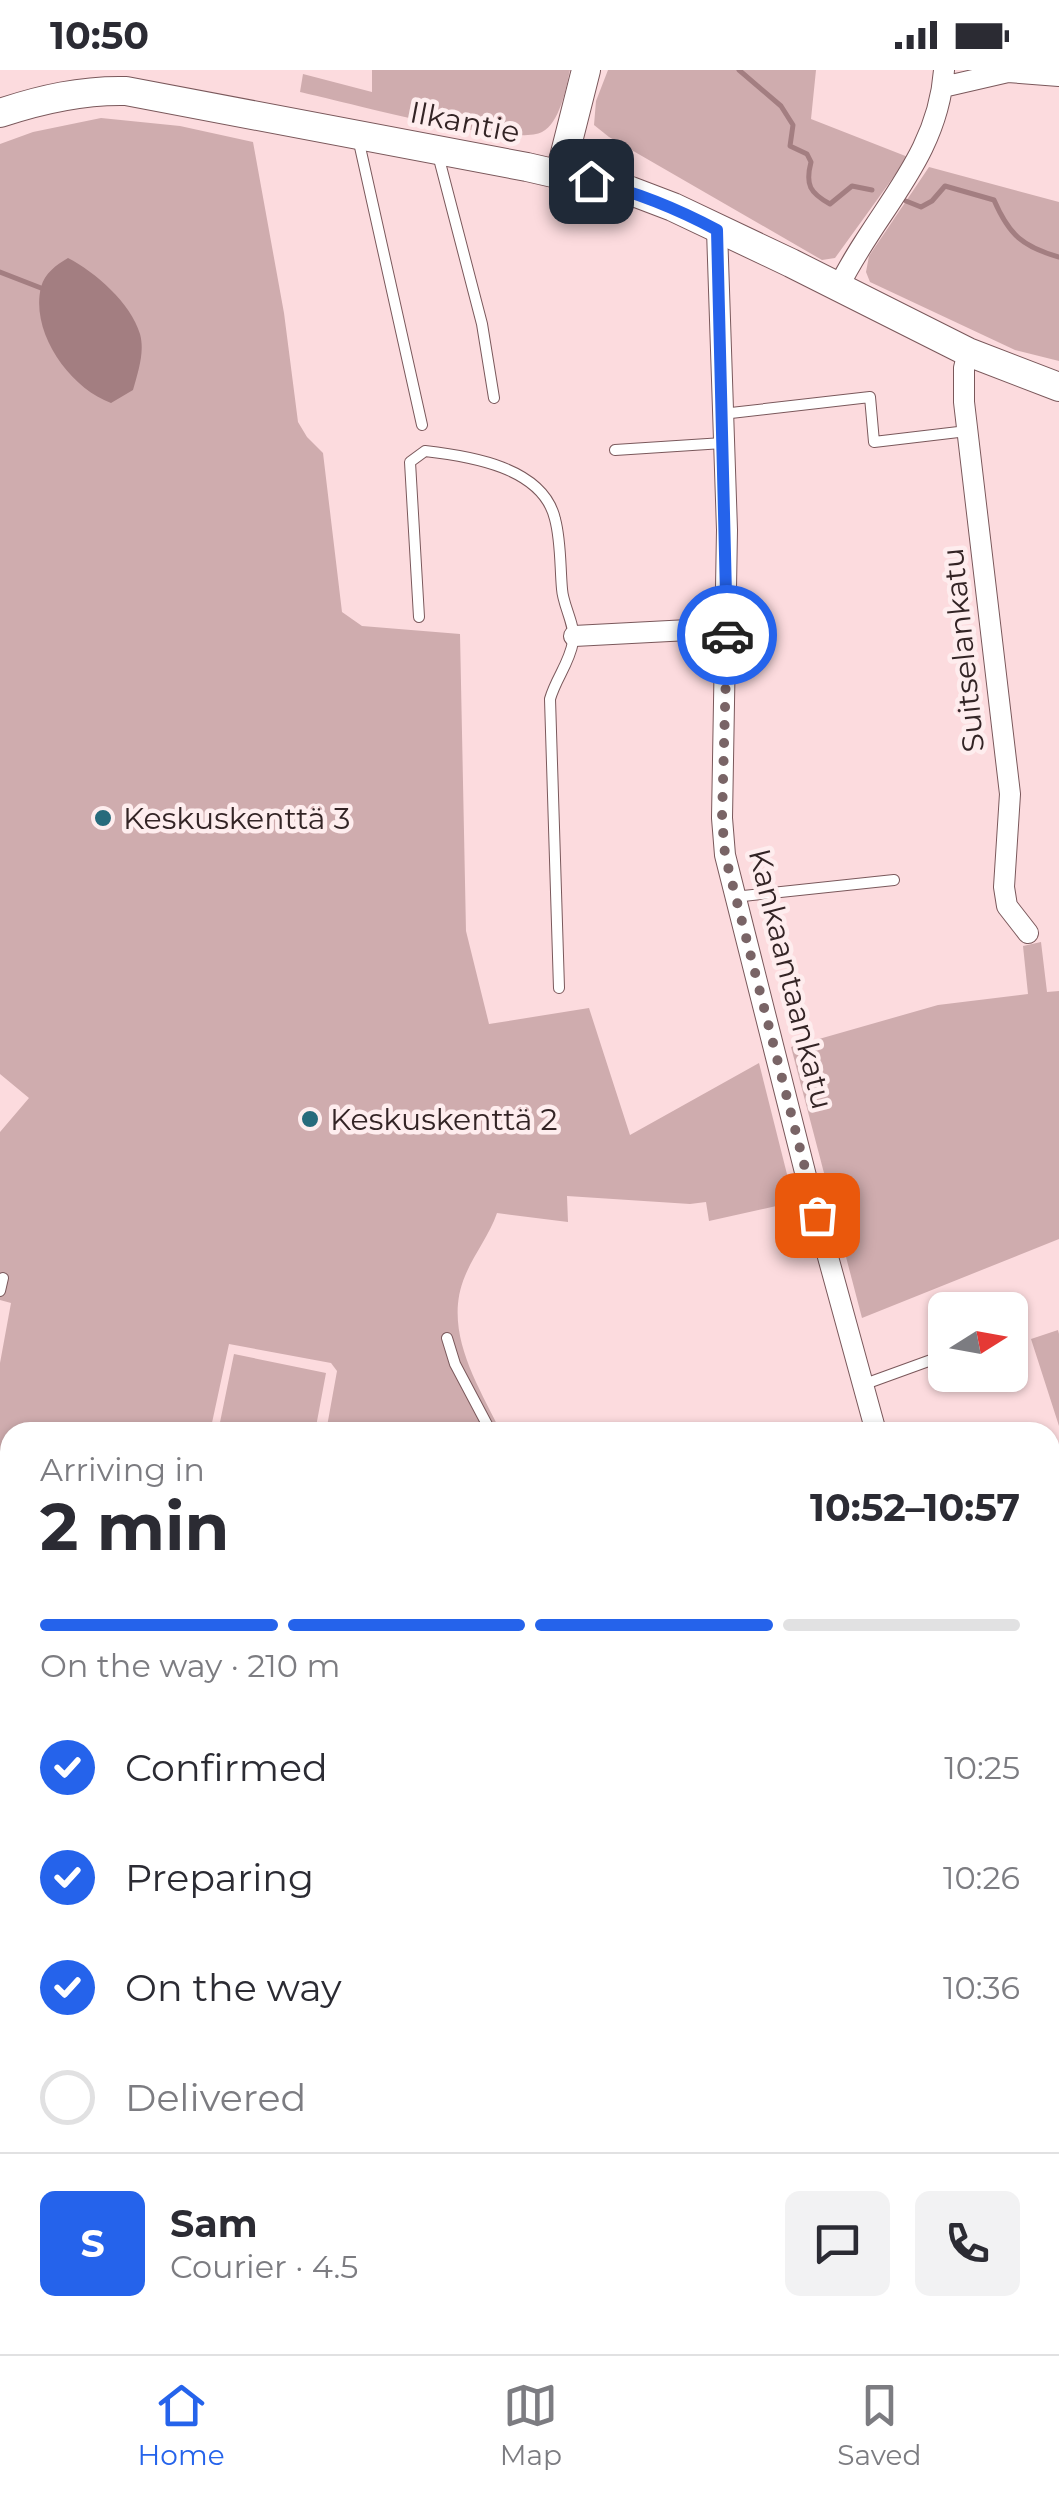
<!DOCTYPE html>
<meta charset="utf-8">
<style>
:root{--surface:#fff;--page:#f2f2f3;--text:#2b2b33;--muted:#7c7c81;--line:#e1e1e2;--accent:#2563eb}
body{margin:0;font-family:Montserrat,sans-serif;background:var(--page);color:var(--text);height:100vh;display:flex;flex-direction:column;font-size:38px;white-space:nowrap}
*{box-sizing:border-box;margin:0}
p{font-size:32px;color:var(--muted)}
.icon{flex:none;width:55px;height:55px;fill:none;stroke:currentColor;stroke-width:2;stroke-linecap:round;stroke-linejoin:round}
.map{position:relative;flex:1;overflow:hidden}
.panel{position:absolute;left:0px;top:1352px;width:1060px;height:932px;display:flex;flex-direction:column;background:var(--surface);border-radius:30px 30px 0 0;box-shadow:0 2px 8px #0004}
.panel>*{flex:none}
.needle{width:65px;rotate:79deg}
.tools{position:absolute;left:928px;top:1222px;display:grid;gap:20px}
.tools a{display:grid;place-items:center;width:100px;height:100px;border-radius:15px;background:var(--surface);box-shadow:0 2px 8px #0004;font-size:50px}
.pin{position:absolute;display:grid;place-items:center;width:85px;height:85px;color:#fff;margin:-42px;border-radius:20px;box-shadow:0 5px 15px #0006}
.courier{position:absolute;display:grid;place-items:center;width:100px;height:100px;margin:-50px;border:8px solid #2563eb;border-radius:50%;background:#fff;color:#222;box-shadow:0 2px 12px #0007}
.overview em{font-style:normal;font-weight:700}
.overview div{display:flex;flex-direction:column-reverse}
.overview{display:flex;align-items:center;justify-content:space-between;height:170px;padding:0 40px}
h1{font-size:65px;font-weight:700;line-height:75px}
.bar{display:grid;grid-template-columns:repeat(4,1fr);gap:15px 10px;align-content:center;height:120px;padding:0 40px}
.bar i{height:12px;border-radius:8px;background:var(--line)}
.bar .active{background:var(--accent)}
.bar p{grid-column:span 4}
.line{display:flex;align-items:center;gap:25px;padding:0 40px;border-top:2px solid var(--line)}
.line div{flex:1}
.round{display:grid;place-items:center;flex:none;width:105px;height:105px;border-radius:15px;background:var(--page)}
ol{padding:0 40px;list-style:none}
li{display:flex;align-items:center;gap:30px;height:110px}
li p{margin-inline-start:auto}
li .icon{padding:10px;border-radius:50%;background:var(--accent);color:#fff;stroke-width:4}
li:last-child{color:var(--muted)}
li i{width:55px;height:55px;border:5px solid var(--line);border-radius:50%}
.status{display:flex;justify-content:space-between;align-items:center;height:70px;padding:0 50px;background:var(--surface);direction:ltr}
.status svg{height:28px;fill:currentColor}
.dock{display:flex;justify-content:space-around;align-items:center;height:140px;border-top:2px solid var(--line);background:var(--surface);font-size:28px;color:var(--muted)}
.dock a{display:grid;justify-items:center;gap:5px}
.dock .active{color:var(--accent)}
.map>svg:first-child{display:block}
</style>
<div class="status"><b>10:50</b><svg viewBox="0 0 49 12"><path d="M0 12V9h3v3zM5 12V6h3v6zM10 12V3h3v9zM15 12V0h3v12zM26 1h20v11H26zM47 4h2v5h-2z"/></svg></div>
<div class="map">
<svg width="1059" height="2284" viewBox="0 0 1059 2284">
<rect width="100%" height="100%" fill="#fcdbde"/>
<path fill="#cfacae" d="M372,0H570C566,18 560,53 542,62C512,78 342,31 300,22L303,4L372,22Z
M608,0H816L811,49L908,87L835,188L822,190L609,67L594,55L596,31Z
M101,48L180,56L253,72L284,243L298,352L307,367L323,383L342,542L362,556L460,564L466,861L489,954L589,938L630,1065L759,993L794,1132L709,1151L706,1132L690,1134L567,1126L568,1152L497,1143C489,1166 474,1184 465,1206C442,1260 478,1315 501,1362H326L337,1301L331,1293L229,1274L210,1362H10V1598H0V1293L11,1233L0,1230V1062L29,1028L0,1004V74L33,62Z
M929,97L1059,132V291L1015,280L870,212L866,202L869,186Z
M1041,872L1047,922L1059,921V1169L862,1248L791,977L938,935L1028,924L1023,876Z
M1058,1260L1059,1264V1356L1031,1269Z
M234,1284L326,1303L315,1362H218Z
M0,1632L10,1633V1925L0,1923Z
M1050,2209L1059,2220V2284H1000L995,2275H1050Z"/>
<path fill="#a37e81" d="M68,188C95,202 131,233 140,264C145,282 138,302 133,320L111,333C70,318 30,263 41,217C45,203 56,195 68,188Z
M0,1923L10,1925V2275H995L1000,2284H0Z"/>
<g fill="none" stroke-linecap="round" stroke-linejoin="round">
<path stroke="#a37e81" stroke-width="5" d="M739,0L781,36L793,55L790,76L807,84L811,92C805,115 810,123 830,134L852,116L872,120
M906,131L921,137L932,131L945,116L994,130C1009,165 1023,177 1059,187
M0,202L41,218"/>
<defs>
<path id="lane" d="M358,68L422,355
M437,81L482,254L494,328
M722,344L870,327L874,372L967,361
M615,380L723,373
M419,547L410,392L425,381C469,386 543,397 555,449C561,471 560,497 562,519C563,536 576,556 573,572C569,594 556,608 550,629L559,918
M734,827L894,810
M0,1221L3,1208
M447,1268L455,1294L491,1362
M865,1314L945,1285
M1050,2015H1059"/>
<path id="street" d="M943,17L1008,2L1059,6
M717,160L727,460L722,748L725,785L808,1114L876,1362
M838,218C875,141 938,89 944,0
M968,282L964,298V332L1010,724L1004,817L1007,836L1028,863
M574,566L727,558
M1050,1734L1059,1744"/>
<path id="secondary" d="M0,43C42,29 82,20 126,21L527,97L631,121L673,137L791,193L968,282L1059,317
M560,103L586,0
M1050,1394L1059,1391
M0,1622H10"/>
</defs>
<use href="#lane" stroke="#7a585b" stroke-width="12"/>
<use href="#street" stroke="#7a585b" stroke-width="22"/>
<use href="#secondary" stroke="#7a585b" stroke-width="30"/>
<use href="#lane" stroke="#fff" stroke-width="10"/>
<use href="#street" stroke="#fff" stroke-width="20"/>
<use href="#secondary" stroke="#fff" stroke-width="28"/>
</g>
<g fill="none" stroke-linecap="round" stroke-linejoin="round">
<path stroke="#796466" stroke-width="10" stroke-dasharray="0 18" d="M727,565L722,748L725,785L817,1145"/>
<path stroke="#2563eb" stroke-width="12" d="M591,111C636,122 676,138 717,160L727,565"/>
</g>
<g fill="#276b7c" stroke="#feedee" stroke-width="4">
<circle cx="103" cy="748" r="10"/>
<circle cx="310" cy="1049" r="10"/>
</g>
<g text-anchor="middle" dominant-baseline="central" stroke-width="9" stroke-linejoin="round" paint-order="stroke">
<g font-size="30" fill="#332425" stroke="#feedee">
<text transform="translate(465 52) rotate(11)">Ilkantie</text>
<text transform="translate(963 580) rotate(-96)">Suitselankatu</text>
<text transform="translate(791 909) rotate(76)">Kankaantaankatu</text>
</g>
<g font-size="30" fill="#332425" stroke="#feedee" text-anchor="start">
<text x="123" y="748">Keskuskenttä 3</text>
<text x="330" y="1049">Keskuskenttä 2</text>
</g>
</g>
</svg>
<div class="tools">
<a><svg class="needle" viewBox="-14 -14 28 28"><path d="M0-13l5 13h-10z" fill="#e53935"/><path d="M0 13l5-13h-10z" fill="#7c7c81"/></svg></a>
</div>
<div class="pin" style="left:817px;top:1145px;background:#ea580c"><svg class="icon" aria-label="bag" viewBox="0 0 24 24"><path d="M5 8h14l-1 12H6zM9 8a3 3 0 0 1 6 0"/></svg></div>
<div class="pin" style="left:591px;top:111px;background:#1f2937"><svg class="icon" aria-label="home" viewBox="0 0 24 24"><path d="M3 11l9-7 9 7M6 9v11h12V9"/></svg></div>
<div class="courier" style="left:727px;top:565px"><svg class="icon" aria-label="car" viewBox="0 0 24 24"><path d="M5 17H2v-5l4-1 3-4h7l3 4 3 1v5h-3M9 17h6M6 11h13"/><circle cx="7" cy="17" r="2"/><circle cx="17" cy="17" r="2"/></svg></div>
<section class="panel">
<div class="overview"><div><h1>2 min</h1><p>Arriving in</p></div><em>10:52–10:57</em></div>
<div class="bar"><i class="active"></i><i class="active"></i><i class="active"></i><i></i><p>On the way · 210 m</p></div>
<ol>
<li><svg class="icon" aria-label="check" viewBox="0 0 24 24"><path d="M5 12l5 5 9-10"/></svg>Confirmed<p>10:25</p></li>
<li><svg class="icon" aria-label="check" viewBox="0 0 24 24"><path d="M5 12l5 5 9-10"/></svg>Preparing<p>10:26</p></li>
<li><svg class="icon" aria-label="check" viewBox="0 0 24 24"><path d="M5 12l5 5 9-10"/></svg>On the way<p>10:36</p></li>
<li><i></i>Delivered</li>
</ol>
<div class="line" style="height:180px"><b class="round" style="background:var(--accent);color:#fff">S</b><div><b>Sam</b><p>Courier · 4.5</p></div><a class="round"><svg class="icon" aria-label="chat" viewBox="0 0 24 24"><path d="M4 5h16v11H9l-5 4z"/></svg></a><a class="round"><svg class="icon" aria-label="phone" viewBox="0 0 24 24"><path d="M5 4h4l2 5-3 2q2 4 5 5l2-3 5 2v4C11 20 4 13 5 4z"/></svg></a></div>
</section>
</div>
<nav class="dock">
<a class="active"><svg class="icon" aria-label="home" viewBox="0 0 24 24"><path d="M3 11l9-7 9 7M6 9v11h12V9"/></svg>Home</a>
<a><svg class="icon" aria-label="map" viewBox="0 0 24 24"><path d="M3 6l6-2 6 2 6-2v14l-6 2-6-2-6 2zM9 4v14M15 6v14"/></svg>Map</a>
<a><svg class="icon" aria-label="saved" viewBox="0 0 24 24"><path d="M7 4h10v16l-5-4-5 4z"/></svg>Saved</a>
</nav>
